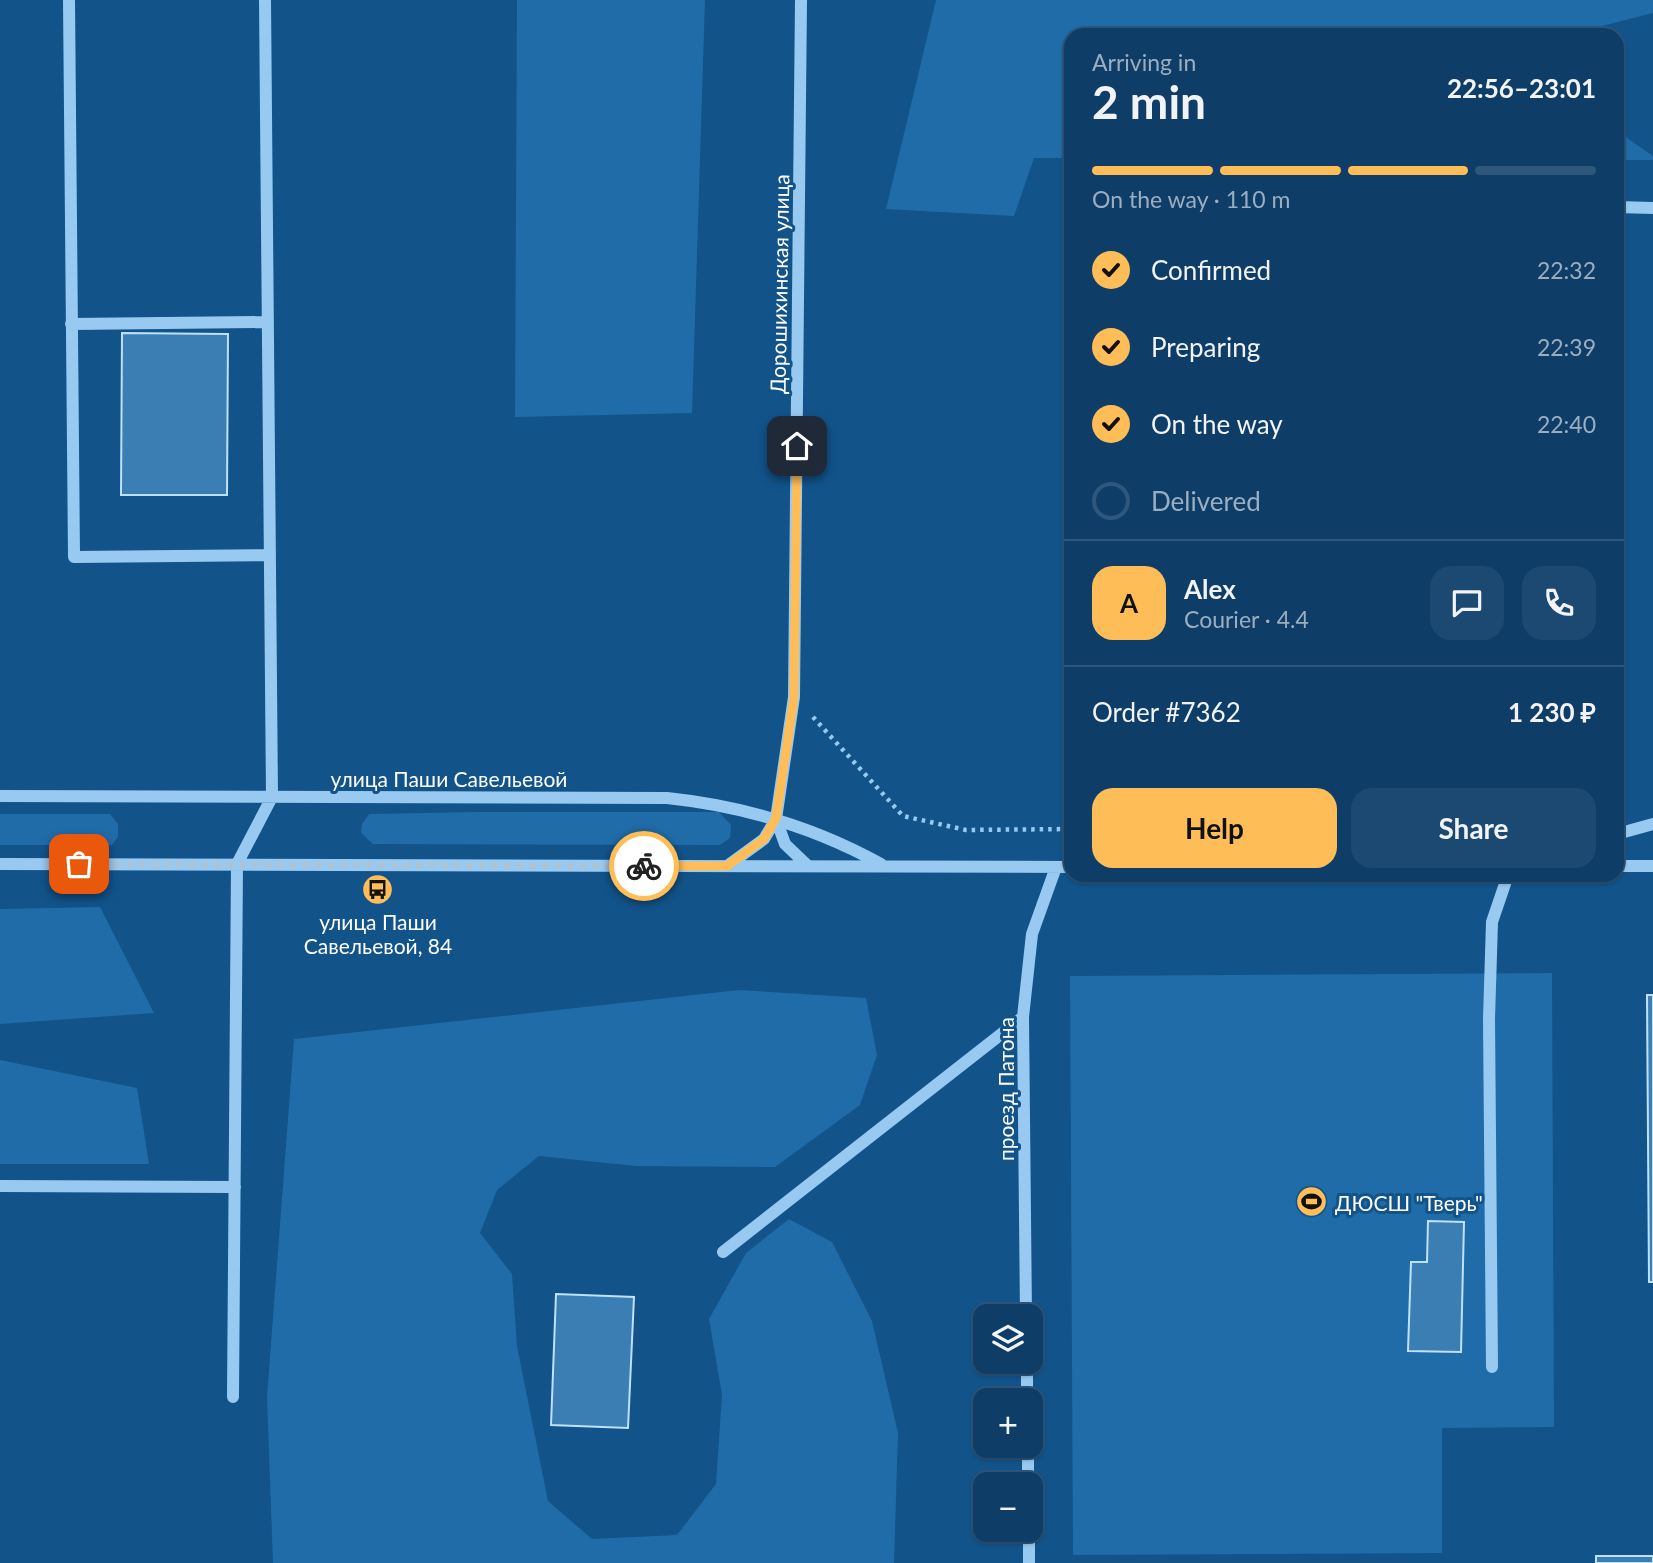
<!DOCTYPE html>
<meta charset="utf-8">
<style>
:root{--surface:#0e3e68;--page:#1c4971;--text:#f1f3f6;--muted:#9baec0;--line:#2e577c;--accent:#ffbd58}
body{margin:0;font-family:Lato,sans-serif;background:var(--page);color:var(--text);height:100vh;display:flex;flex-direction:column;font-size:26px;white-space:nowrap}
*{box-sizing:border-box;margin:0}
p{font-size:23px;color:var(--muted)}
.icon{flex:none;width:38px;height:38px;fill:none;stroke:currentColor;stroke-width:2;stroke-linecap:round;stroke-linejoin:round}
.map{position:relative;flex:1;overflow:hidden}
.panel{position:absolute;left:1064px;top:28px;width:560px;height:854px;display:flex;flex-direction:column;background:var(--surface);border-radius:21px;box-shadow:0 2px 5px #0004,0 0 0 2px var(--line)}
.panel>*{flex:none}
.tools{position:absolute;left:973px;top:1304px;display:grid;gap:14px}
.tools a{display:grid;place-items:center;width:70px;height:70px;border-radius:14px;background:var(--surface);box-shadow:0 2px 5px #0004,0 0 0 2px var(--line);font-size:35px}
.pin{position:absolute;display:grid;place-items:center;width:60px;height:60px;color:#fff;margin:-30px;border-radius:14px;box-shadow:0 4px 10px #0006}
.courier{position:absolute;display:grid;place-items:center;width:70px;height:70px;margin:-35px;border:5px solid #ffbd58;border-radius:50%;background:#fff;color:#222;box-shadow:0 2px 9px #0007}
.headline em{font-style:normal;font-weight:700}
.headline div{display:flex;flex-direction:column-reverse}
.headline{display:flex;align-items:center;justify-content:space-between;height:119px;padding:0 28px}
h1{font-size:46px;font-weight:700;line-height:52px}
.bar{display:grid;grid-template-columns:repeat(4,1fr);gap:10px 7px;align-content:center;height:84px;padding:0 28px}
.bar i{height:9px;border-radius:5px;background:var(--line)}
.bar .active{background:var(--accent)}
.bar p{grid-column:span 4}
.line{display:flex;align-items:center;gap:18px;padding:0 28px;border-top:2px solid var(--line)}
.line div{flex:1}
.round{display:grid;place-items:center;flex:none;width:74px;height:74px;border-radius:21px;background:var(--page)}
ol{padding:0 28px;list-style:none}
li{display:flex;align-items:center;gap:21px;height:77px}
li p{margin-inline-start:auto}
li .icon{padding:7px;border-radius:50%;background:var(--accent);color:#111;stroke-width:4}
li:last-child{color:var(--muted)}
li i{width:38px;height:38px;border:4px solid var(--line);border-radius:50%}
.cta{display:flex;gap:14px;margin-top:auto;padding:14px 28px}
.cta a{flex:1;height:80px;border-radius:21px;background:var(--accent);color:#111;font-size:28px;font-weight:700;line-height:80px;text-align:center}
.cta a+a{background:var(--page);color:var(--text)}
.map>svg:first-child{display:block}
</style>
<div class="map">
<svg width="1653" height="1563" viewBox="0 0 1653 1563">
<rect width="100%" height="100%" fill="#12538a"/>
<path fill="#206ca8" d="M517,0H705L692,413L515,417Z
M936,0H1653V13L1598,27L1590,35H1071V158H1034L1014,216L886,209Z
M1617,131L1653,156V160H1617Z
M476,812H719L731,825L730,838L720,845L373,844L361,833L362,824L369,814Z
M0,814H110L118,824V837L112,845H0Z
M100,907L154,1013L0,1024V909Z
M1552,973L1554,1427L1442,1428V1553L1073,1555L1070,976Z
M739,990L866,998L877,1055L860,1105L775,1167L636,1166L539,1156L497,1190L480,1233L512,1274L517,1346L548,1501L592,1539L677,1535L716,1484L722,1395L709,1319L746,1253L789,1219L832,1242L872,1321L898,1433L894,1563H273L267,1397L294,1039Z
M0,1060L137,1088L149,1164H0Z"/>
<path fill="#3a7eb4" stroke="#bee1fc" stroke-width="2" d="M122,333L228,334L227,495H121Z
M1647,995H1653V1282H1649Z
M1428,1221L1464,1222L1461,1352L1408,1351L1411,1262H1427Z
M556,1294L634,1297L628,1428L551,1425Z
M1596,1556H1653V1563H1596Z"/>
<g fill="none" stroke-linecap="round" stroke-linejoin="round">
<path stroke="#98caf1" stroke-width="4.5" stroke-dasharray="3.5 5" stroke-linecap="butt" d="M813,717L903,816L966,830L1071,829"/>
<path stroke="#98caf1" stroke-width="12" d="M69,0L74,557L270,555
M1617,207L1653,208
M71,324L268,322
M0,796L667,798C744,806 814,827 881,864
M776,819L785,844L808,866
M1617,834L1653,824
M0,864L1071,867
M727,866L764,839L776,819L794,697L801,0
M1617,866H1653
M0,1186L235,1187
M723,1252L1023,1017
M1026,1316L1023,1017L1032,934L1056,867
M1027,1362V1400
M1492,1367L1489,1019L1492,922L1508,875
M233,1397L237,864L272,797L265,0
M1028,1446V1484
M1029,1530V1563"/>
</g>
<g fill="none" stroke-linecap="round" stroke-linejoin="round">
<path stroke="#acc3d6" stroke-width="7" stroke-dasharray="0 12.6" d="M79,864L644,866"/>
<path stroke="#ffbd58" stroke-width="9" d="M644,866H727L764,839L776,818L794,697L797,446"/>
</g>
<defs>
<symbol id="bus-disc" viewBox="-11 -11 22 22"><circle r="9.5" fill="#ffbd58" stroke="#12538a"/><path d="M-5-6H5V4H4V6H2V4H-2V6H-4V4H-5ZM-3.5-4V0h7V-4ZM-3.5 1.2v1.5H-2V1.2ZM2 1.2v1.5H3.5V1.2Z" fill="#111"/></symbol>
<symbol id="stadium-disc" viewBox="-11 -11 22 22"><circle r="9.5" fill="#ffbd58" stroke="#12538a"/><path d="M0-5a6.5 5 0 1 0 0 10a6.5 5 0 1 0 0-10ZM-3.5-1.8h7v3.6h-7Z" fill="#111"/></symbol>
</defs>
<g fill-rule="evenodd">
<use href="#bus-disc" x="360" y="872" width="35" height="35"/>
<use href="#stadium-disc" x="1294" y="1184" width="35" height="35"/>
</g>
<g text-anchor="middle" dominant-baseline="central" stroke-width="6" stroke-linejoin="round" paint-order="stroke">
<g font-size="21" fill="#fff" stroke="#12538a">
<text transform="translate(779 284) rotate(-89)">Дорошихинская улица</text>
<text x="449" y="778">улица Паши Савельевой</text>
<text transform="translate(1005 1089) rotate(-90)">проезд Патона</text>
</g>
<g font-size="21" fill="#fff" stroke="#12538a">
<text x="378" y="921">улица Паши<tspan x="378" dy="24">Савельевой, 84</tspan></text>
<text x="1335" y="1202" text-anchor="start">ДЮСШ "Тверь"</text>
</g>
</g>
</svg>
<div class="tools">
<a><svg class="icon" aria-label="layers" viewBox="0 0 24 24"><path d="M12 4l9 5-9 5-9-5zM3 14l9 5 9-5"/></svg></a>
<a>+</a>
<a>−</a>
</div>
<div class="pin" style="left:79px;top:864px;background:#ea580c"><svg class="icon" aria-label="bag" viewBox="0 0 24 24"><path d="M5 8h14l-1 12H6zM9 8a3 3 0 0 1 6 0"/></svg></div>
<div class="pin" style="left:797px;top:446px;background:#1f2937"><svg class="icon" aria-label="home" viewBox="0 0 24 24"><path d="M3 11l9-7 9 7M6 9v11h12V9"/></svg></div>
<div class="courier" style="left:644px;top:866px"><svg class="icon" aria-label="bike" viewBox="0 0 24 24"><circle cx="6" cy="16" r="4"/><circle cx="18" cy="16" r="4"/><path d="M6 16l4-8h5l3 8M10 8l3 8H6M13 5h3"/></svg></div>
<section class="panel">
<div class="headline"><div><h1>2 min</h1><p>Arriving in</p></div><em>22:56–23:01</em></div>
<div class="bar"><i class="active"></i><i class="active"></i><i class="active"></i><i></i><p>On the way · 110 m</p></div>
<ol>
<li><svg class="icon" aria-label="check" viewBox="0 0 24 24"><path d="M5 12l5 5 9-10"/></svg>Confirmed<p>22:32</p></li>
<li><svg class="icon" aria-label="check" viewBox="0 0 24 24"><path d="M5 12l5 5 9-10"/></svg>Preparing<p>22:39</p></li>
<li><svg class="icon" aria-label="check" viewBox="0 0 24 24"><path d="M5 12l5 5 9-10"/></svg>On the way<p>22:40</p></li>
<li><i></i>Delivered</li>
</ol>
<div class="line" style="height:126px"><b class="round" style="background:var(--accent);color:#111">A</b><div><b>Alex</b><p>Courier · 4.4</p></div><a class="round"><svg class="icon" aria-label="chat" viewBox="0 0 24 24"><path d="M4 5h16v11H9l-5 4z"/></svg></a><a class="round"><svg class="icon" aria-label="phone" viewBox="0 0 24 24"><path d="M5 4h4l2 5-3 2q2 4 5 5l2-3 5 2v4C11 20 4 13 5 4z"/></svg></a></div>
<div class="line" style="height:91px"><div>Order #7362</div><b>1 230 ₽</b></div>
<div class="cta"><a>Help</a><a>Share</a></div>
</section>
</div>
